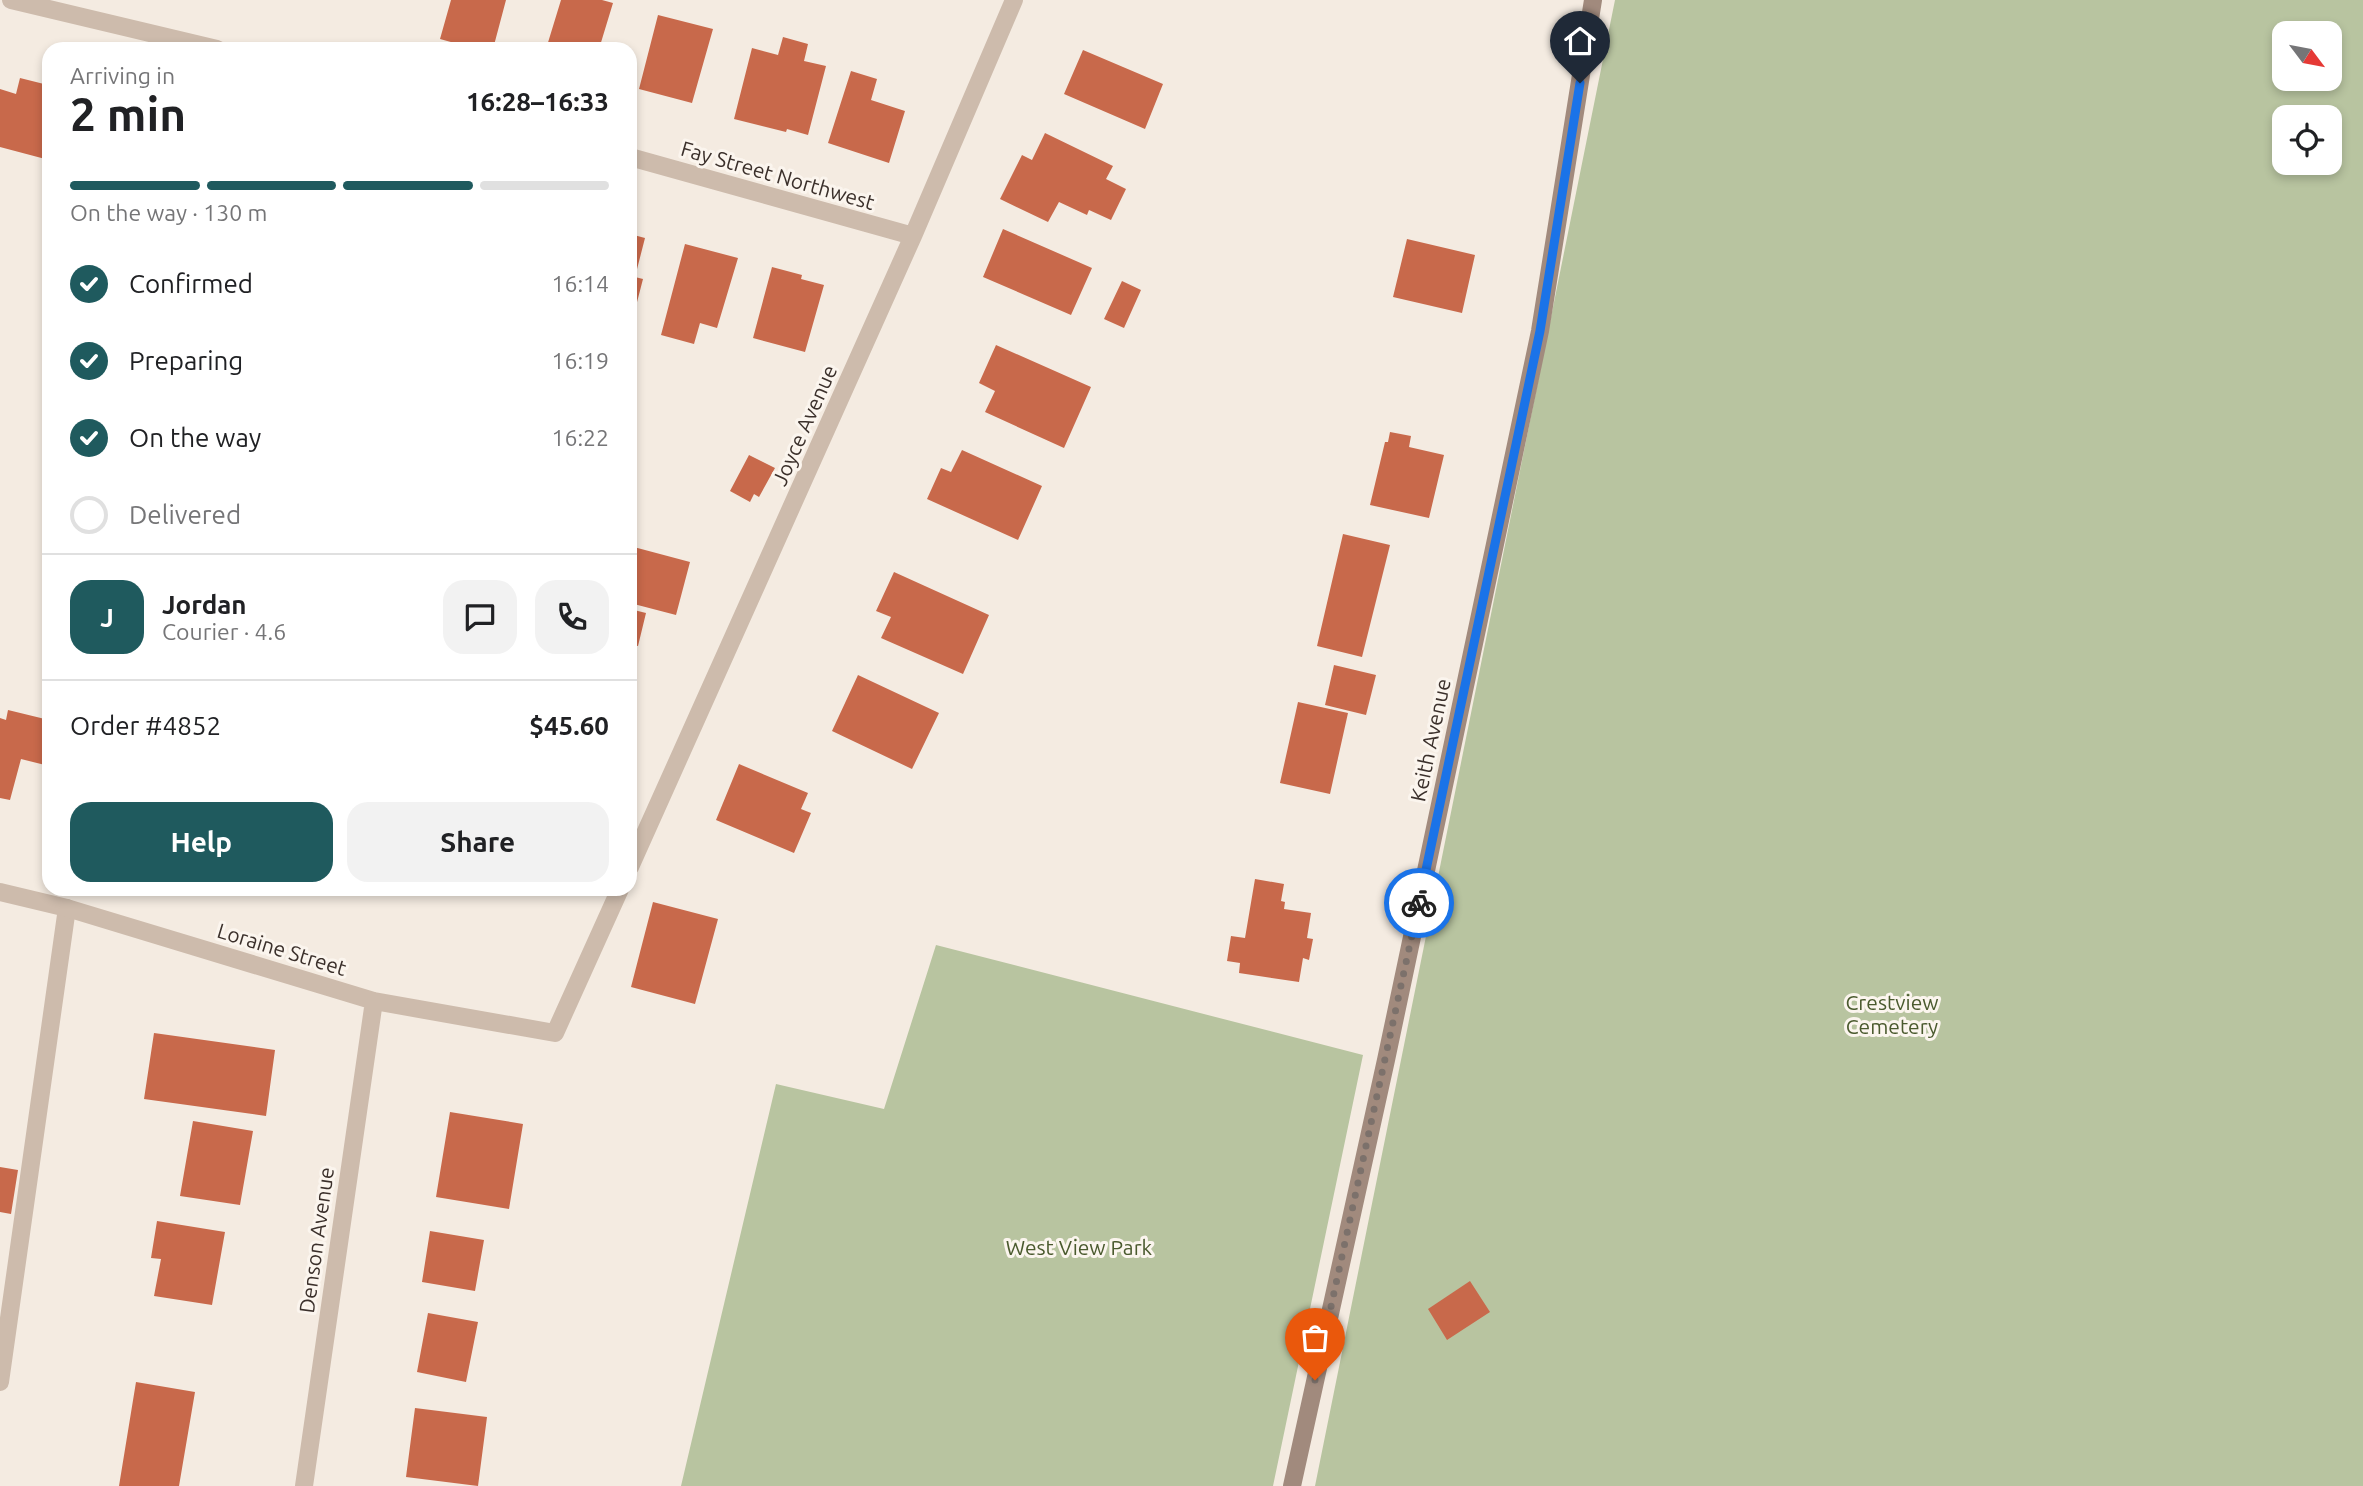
<!DOCTYPE html>
<meta charset="utf-8">
<style>
:root{--surface:#fff;--page:#f2f2f2;--text:#202124;--muted:#757577;--line:#e0e0e0;--accent:#1f5a5e}
body{margin:0;font-family:Ubuntu,sans-serif;background:var(--page);color:var(--text);height:100vh;display:flex;flex-direction:column;font-size:26px;white-space:nowrap}
*{box-sizing:border-box;margin:0}
p{font-size:23px;color:var(--muted)}
.icon{flex:none;width:38px;height:38px;fill:none;stroke:currentColor;stroke-width:2;stroke-linecap:round;stroke-linejoin:round}
.map{position:relative;flex:1;overflow:hidden}
.drawer{position:absolute;left:42px;top:42px;width:595px;height:854px;display:flex;flex-direction:column;background:var(--surface);border-radius:21px;box-shadow:0 4px 10px #0003}
.drawer>*{flex:none}
.needle{width:46px;rotate:122deg}
.tools{position:absolute;left:2272px;top:21px;display:grid;gap:14px}
.tools a{display:grid;place-items:center;width:70px;height:70px;border-radius:14px;background:var(--surface);box-shadow:0 4px 10px #0003;font-size:35px}
.pin{position:absolute;display:grid;place-items:center;width:60px;height:60px;color:#fff;margin:-72px -30px;border-radius:50% 50% 50% 0;rotate:-45deg;box-shadow:0 0 7px #0007}
.pin .icon{rotate:45deg}
.courier{position:absolute;display:grid;place-items:center;width:70px;height:70px;margin:-35px;border:5px solid #1a73e8;border-radius:50%;background:#fff;color:#222;box-shadow:0 2px 9px #0007}
.headline em{font-style:normal;font-weight:600}
.headline div{display:flex;flex-direction:column-reverse}
.headline{display:flex;align-items:center;justify-content:space-between;height:119px;padding:0 28px}
h1{font-size:46px;font-weight:600;line-height:52px}
.bar{display:grid;grid-template-columns:repeat(4,1fr);gap:10px 7px;align-content:center;height:84px;padding:0 28px}
.bar i{height:9px;border-radius:5px;background:var(--line)}
.bar .active{background:var(--accent)}
.bar p{grid-column:span 4}
.line{display:flex;align-items:center;gap:18px;padding:0 28px;border-top:2px solid var(--line)}
.line div{flex:1}
.round{display:grid;place-items:center;flex:none;width:74px;height:74px;border-radius:21px;background:var(--page)}
ol{padding:0 28px;list-style:none}
li{display:flex;align-items:center;gap:21px;height:77px}
li p{margin-inline-start:auto}
li .icon{padding:7px;border-radius:50%;background:var(--accent);color:#fff;stroke-width:4}
li:last-child{color:var(--muted)}
li i{width:38px;height:38px;border:4px solid var(--line);border-radius:50%}
.cta{display:flex;gap:14px;margin-top:auto;padding:14px 28px}
.cta a{flex:1;height:80px;border-radius:21px;background:var(--accent);color:#fff;font-size:28px;font-weight:600;line-height:80px;text-align:center}
.cta a+a{background:var(--page);color:var(--text)}
.map>svg:first-child{display:block}
</style>
<div class="map">
<svg width="2363" height="1486" viewBox="0 0 2363 1486">
<rect width="100%" height="100%" fill="#f4ebe1"/>
<path fill="#b8c4a0" fill-rule="evenodd" d="M1615,0H2363V1486H1315ZM2284,33H2329V79H2284ZM2284,117H2329V163H2284Z
M936,945L1363,1055L1273,1486H681L776,1084L884,1109Z"/>
<path fill="#c8694b" d="M451,0H506L493,49H476L440,39Z
M561,0H602L613,3L599,49H546Z
M658,15L713,29L692,103L639,89Z
M783,37L808,44L804,61L826,66L808,135L787,129L786,132L734,119L752,48L778,55Z
M1083,50L1163,84L1145,129L1064,94Z
M851,71L877,79L871,100L905,111L889,163L828,143Z
M20,78L48,85L46,94L49,95V160L0,147V89L16,94Z
M1045,133L1113,166L1106,179L1126,189L1111,220L1089,210L1087,215L1059,202L1048,222L1000,199L1022,155L1032,160Z
M1003,229L1092,268L1071,315L983,277Z
M630,234L645,238L635,277L643,279L636,306L630,305Z
M1407,239L1475,255L1462,313L1393,297Z
M685,244L738,258L717,328L700,323L694,344L661,335Z
M772,267L802,275L801,279L824,285L805,352L753,338Z
M1122,281L1141,290L1124,328L1104,319Z
M996,345L1091,387L1064,448L985,412L995,391L979,383Z
M1390,432L1411,436L1409,447L1444,455L1429,518L1370,505L1385,442H1388Z
M962,450L1042,486L1018,540L927,499L941,468L951,472Z
M749,455L775,468L759,497L754,494L750,502L730,491Z
M1343,534L1390,545L1362,657L1317,646Z
M630,546L690,562L676,615L630,603Z
M894,572L989,615L963,674L881,638L891,617L876,611Z
M630,609L646,613L638,646L630,645Z
M1334,665L1376,675L1366,715L1325,705Z
M858,675L939,713L912,769L832,731Z
M1298,702L1348,713L1330,794L1280,783Z
M8,710L49,720V766L21,759L10,800L0,798V718L6,720Z
M739,764L808,793L801,809L811,813L794,853L716,820Z
M1255,879L1284,884L1281,901L1285,902L1284,909L1311,913L1307,938L1313,939L1309,960L1303,958L1299,982L1239,973L1240,963L1227,961L1231,936L1245,938Z
M653,902L718,919L695,1004L631,987Z
M154,1033L275,1050L266,1116L144,1099Z
M450,1112L523,1124L509,1209L436,1197Z
M193,1121L253,1131L240,1205L180,1196Z
M0,1167L18,1170L11,1214L0,1212Z
M157,1221L225,1232L212,1305L154,1296L161,1259L151,1258Z
M430,1231L484,1240L475,1291L422,1282Z
M1470,1281L1490,1312L1447,1340L1428,1309Z
M428,1313L478,1322L466,1382L417,1372Z
M136,1382L195,1392L179,1486H119Z
M415,1408L487,1417L478,1486L406,1477Z"/>
<g fill="none" stroke-linecap="round" stroke-linejoin="round">
<path stroke="#cdbbac" stroke-width="18" d="M0,1382L67,908"/>
<path stroke="#cdbbac" stroke-width="18" d="M11,0L217,49
M630,157L913,236
M630,867L913,236L1014,0
M0,892L67,908L374,1001L555,1033L620,889
M304,1486L374,1001"/>
<path stroke="#a18a7d" stroke-width="18" d="M1292,1486L1386,1060L1540,331L1593,0"/>
</g>
<g fill="none" stroke-linecap="round" stroke-linejoin="round">
<path stroke="#7c716b" stroke-width="7" stroke-dasharray="0 12.6" d="M1315,1380L1419,903"/>
<path stroke="#1a73e8" stroke-width="9" d="M1419,903L1540,331L1580,83"/>
</g>
<g text-anchor="middle" dominant-baseline="central" stroke-width="6" stroke-linejoin="round" paint-order="stroke">
<g font-size="21" fill="#3b302b" stroke="#fbf5ee">
<text transform="translate(778 175) rotate(16)">Fay Street Northwest</text>
<text transform="translate(804 425) rotate(-66)">Joyce Avenue</text>
<text transform="translate(1430 740) rotate(-78)">Keith Avenue</text>
<text transform="translate(282 949) rotate(17)">Loraine Street</text>
<text transform="translate(316 1240) rotate(-82)">Denson Avenue</text>
</g>
<g font-size="21" fill="#4a5a2e" stroke="#fbf5ee">
<text x="1892" y="1002">Crestview<tspan x="1892" dy="24">Cemetery</tspan></text>
<text x="1079" y="1247">West View Park</text>
</g>
</g>
</svg>
<div class="tools">
<a><svg class="needle" viewBox="-14 -14 28 28"><path d="M0-13l5 13h-10z" fill="#e53935"/><path d="M0 13l5-13h-10z" fill="#757577"/></svg></a>
<a><svg class="icon" aria-label="locate" viewBox="0 0 24 24"><circle cx="12" cy="12" r="6"/><path d="M12 2v4M12 18v4M2 12h4M18 12h4"/></svg></a>
</div>
<div class="pin" style="left:1315px;top:1380px;background:#ea580c"><svg class="icon" aria-label="bag" viewBox="0 0 24 24"><path d="M5 8h14l-1 12H6zM9 8a3 3 0 0 1 6 0"/></svg></div>
<div class="pin" style="left:1580px;top:83px;background:#1f2937"><svg class="icon" aria-label="home" viewBox="0 0 24 24"><path d="M3 11l9-7 9 7M6 9v11h12V9"/></svg></div>
<div class="courier" style="left:1419px;top:903px"><svg class="icon" aria-label="bike" viewBox="0 0 24 24"><circle cx="6" cy="16" r="4"/><circle cx="18" cy="16" r="4"/><path d="M6 16l4-8h5l3 8M10 8l3 8H6M13 5h3"/></svg></div>
<section class="drawer">
<div class="headline"><div><h1>2 min</h1><p>Arriving in</p></div><em>16:28–16:33</em></div>
<div class="bar"><i class="active"></i><i class="active"></i><i class="active"></i><i></i><p>On the way · 130 m</p></div>
<ol>
<li><svg class="icon" aria-label="check" viewBox="0 0 24 24"><path d="M5 12l5 5 9-10"/></svg>Confirmed<p>16:14</p></li>
<li><svg class="icon" aria-label="check" viewBox="0 0 24 24"><path d="M5 12l5 5 9-10"/></svg>Preparing<p>16:19</p></li>
<li><svg class="icon" aria-label="check" viewBox="0 0 24 24"><path d="M5 12l5 5 9-10"/></svg>On the way<p>16:22</p></li>
<li><i></i>Delivered</li>
</ol>
<div class="line" style="height:126px"><b class="round" style="background:var(--accent);color:#fff">J</b><div><b>Jordan</b><p>Courier · 4.6</p></div><a class="round"><svg class="icon" aria-label="chat" viewBox="0 0 24 24"><path d="M4 5h16v11H9l-5 4z"/></svg></a><a class="round"><svg class="icon" aria-label="phone" viewBox="0 0 24 24"><path d="M5 4h4l2 5-3 2q2 4 5 5l2-3 5 2v4C11 20 4 13 5 4z"/></svg></a></div>
<div class="line" style="height:91px"><div>Order #4852</div><b>$45.60</b></div>
<div class="cta"><a>Help</a><a>Share</a></div>
</section>
</div>
